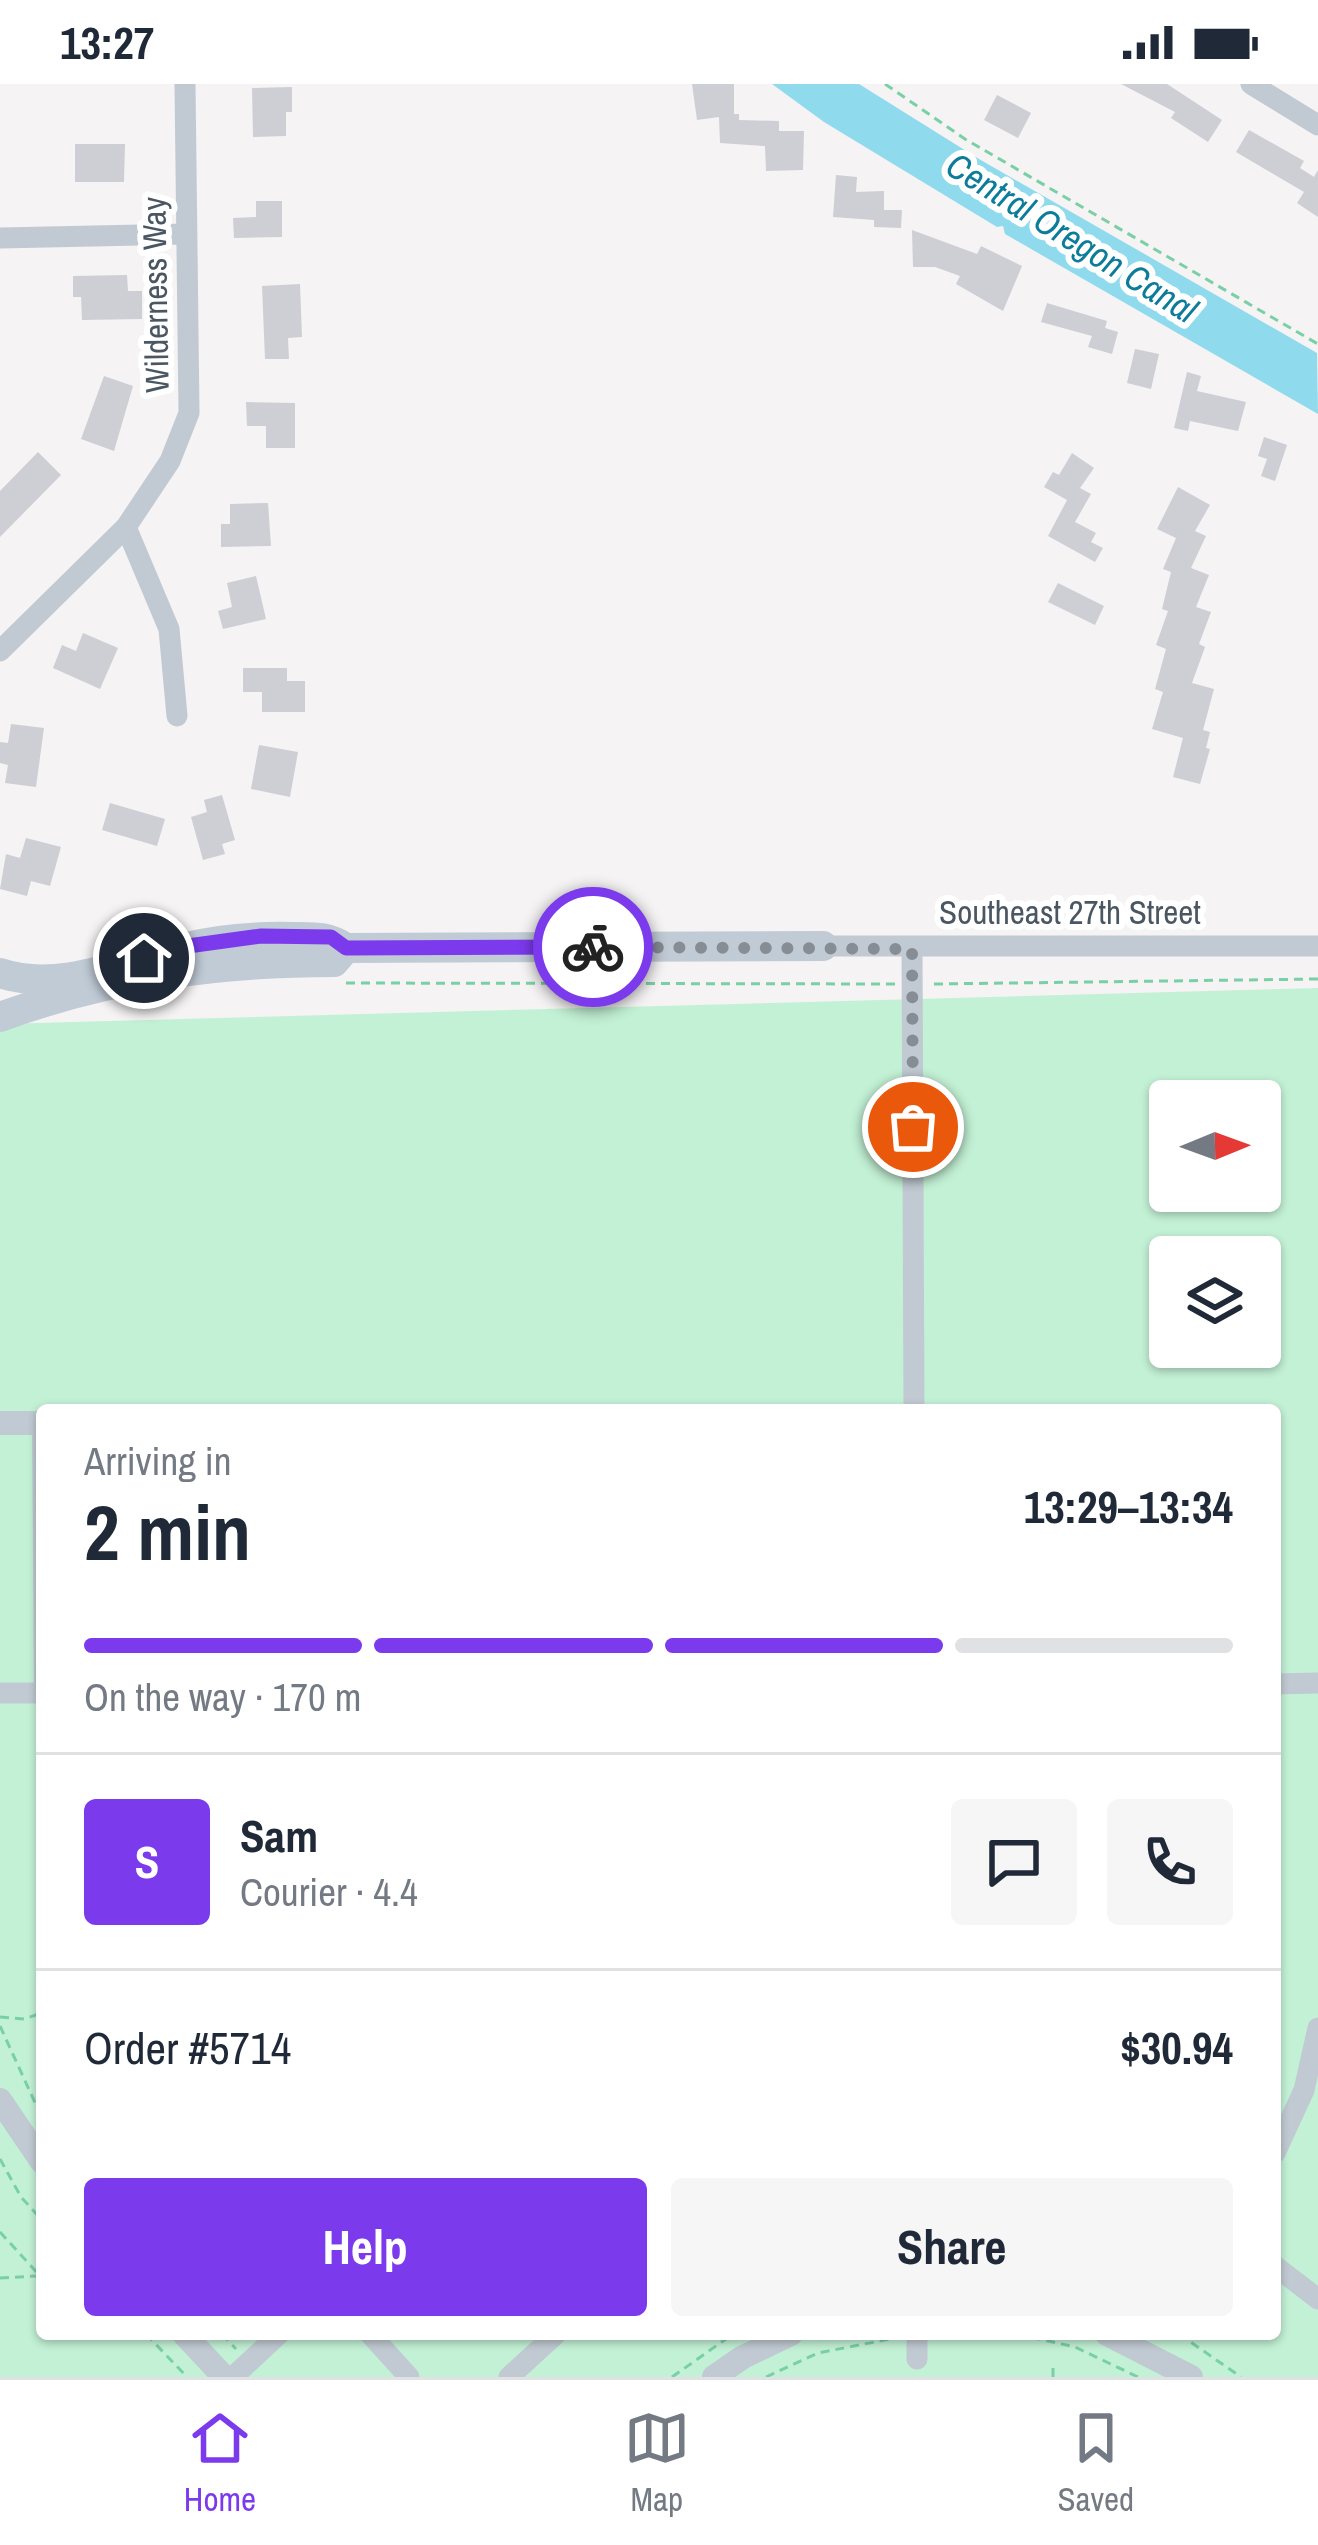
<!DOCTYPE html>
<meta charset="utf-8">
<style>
:root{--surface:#fff;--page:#f6f6f7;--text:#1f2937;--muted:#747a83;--line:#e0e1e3;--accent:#7c3aed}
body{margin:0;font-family:"Archivo Narrow",sans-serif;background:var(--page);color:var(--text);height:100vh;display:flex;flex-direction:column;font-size:45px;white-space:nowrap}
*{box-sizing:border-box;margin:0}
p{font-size:39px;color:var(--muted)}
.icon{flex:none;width:66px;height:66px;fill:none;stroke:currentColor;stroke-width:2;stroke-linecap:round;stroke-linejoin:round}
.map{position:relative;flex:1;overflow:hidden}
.drawer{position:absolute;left:36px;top:1320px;width:1245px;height:936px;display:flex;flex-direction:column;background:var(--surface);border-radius:12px;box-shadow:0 3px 9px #0004}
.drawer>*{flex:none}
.needle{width:78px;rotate:89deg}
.fabs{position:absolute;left:1149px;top:996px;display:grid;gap:24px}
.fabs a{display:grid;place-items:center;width:132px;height:132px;border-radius:12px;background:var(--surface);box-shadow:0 3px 9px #0004;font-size:60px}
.pin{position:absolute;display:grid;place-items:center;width:102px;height:102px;color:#fff;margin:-51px;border:6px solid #fff;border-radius:50%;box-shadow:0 3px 12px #0007}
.courier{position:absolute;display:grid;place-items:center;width:120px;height:120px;margin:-60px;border:9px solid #7c3aed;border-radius:50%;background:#fff;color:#222;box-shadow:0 3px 15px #0007}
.headline em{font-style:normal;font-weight:800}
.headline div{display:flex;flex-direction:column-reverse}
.headline{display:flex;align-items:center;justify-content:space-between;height:204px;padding:0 48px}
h1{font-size:78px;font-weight:800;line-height:90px}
.bar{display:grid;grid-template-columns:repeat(4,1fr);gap:18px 12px;align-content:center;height:144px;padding:0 48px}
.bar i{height:15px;border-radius:9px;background:var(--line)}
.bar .on{background:var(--accent)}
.bar p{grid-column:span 4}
.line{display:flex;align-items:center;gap:30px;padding:0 48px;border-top:3px solid var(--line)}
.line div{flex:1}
.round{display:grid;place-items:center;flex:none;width:126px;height:126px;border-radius:12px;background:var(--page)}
.primary-button{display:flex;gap:24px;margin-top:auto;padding:24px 48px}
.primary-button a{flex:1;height:138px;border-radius:12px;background:var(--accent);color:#fff;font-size:48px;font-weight:800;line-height:138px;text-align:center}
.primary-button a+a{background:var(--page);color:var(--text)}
.status{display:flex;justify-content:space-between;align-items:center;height:84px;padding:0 60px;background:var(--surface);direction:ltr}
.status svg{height:33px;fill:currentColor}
.tab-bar{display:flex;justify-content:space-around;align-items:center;height:168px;border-top:3px solid var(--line);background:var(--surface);font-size:33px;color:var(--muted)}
.tab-bar a{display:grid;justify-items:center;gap:6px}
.tab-bar .on{color:var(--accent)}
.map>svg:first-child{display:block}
</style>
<div class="status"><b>13:27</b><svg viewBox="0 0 49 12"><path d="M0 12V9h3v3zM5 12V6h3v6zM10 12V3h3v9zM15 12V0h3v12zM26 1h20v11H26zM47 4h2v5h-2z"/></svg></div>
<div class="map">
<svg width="1318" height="2293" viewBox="0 0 1318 2293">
<rect width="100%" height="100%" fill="#f5f3f3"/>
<path fill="#c3f1d5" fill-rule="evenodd" d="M1318,904V2293H0V940ZM1170,1017H1260V1107H1170ZM1170,1173H1260V1263H1170ZM42,1326H1275V2250H42Z"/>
<path fill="#90daee" d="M772,0H859L979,75L1317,269L1318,330L1005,150L1003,142L997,143L824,38Z"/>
<path fill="#cdcfd5" d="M692,0H734V30H739V36L779,37V47H804L803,86L766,87L765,62L720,59L719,33L697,36Z
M1121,0H1167L1222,36L1208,58L1171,34L1175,28Z
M292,3V28H286V52L253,53L252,4Z
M997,11L1031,29L1018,54L984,36Z
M1249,46L1304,77L1300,84L1314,93L1318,86V133L1297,119L1304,108L1236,68Z
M75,60H125L124,98H75Z
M836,91L857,93L856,108L884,107V126H902L901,144L874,143V136L833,133Z
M256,117H282V153L234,154L233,134L256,133Z
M912,146L977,170L981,162L1022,182L1003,227L956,200L960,192L935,183H913Z
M127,191L128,207H142V235L82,236L81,213H73V192Z
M300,200L302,253L288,254L289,275H265L262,202Z
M1047,219L1107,237L1105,244L1118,248L1112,270L1088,263L1092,252L1041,238Z
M1135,265L1159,270L1151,305L1127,299Z
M1187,288L1201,292L1197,307L1246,318L1238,347L1190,337L1188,347L1174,344Z
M104,292L133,302L114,367L81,355Z
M246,318L295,319V364H266V342H247Z
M1264,353L1287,361L1275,397L1261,392L1267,375L1258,372Z
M38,368L61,391L0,453V407Z
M1072,369L1094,384L1080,404L1091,410L1075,438L1096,449L1091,458L1103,464L1095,478L1048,452L1067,416L1044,403L1053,388L1059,391Z
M1178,403L1210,421L1195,447L1206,452L1191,484L1209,491L1196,523L1211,528L1199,560L1205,563L1192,599L1214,605L1203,646L1210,648L1206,664L1210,665L1200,700L1173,693L1183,654L1152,645L1163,608L1155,605L1166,565L1156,561L1168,527L1162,525L1171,488L1163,485L1176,454L1157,445Z
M268,419L271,462L221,463V440H230V420Z
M256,492L266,535L223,545L218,527L232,523L227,499Z
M1058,499L1104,522L1095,541L1048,518Z
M83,549L118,564L100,605L53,584L62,561L76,567Z
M243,584H287V597H305V628H262V608H243Z
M11,640L44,644L36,703L5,699L8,681L0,679V658L8,659Z
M259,661L298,668L290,713L251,705Z
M222,711L235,756L222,760L225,770L203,776L191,733L207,728L204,716Z
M110,719L165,735L157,762L102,746Z
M26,754L61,763L50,802L31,797L27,812L0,805L6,770L20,774Z"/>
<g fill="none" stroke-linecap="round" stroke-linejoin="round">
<path stroke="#7ad0a6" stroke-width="3" stroke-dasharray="9 6" stroke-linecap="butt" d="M885,0L965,55L1318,260
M346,899L895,900
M934,900L1318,895
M0,1933L24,1935L42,1929
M0,1942L42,2034
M0,2075L21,2113L42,2136
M0,2148L42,2194
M0,2194L36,2192
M146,2250L187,2293
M222,2250L236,2265
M1017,2250L1075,2263L1138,2293
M1179,2250L1241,2293
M672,2293L733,2250
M766,2293L818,2269L895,2254
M1053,2293V2282"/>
<path stroke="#c1cad2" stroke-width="10" d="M37,1339L39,1609"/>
<path stroke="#c1cad2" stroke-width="21" d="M1251,0L1318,41
M0,154L187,150
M126,443L169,545L177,632
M0,567L126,443L170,377L189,329L185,0
M823,862H1318
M912,865L914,1326
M1275,1600L1318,1599
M0,1609H42
M1275,2069L1304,2006L1318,1944
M1275,2182L1318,2215
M370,2250L409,2293
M917,2250V2275
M233,2293L279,2250
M509,2293L556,2250"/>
<path stroke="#c1cad2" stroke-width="24" d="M0,1339H42
M0,2016L42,2078
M184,2250L224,2293
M1107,2250L1191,2293
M714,2293L743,2273L791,2250"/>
<path stroke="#c1cbd6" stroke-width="30" d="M346,864L823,862
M0,889C59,909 124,878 182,864C218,855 257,852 294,853C315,853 328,852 346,864
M0,933C109,893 218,878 334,878L346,864"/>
</g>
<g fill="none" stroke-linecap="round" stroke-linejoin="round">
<path stroke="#868d94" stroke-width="12" stroke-dasharray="0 21.6" d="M593,863L912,865L913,1043"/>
<path stroke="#7c3aed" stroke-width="15" d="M144,874L188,862L261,852L331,853L346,864L593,863"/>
</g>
<g text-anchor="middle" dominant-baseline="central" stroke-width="12" stroke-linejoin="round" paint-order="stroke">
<g font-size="33" fill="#4a5661" stroke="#fff">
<text transform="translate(155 211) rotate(-91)">Wilderness Way</text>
<text x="1070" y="828">Southeast 27th Street</text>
</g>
<g font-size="36" font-style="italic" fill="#0c7c9b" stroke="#fff">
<text transform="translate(1072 153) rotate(32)">Central Oregon Canal</text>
</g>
</g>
</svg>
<div class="fabs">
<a><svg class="needle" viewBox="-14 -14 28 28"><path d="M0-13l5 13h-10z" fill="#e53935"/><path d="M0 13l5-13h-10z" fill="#747a83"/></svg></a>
<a><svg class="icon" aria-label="layers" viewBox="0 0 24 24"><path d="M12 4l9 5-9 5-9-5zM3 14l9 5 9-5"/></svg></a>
</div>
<div class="pin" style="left:913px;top:1043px;background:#ea580c"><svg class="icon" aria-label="bag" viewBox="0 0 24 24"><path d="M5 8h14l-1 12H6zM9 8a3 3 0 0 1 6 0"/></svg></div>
<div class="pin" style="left:144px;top:874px;background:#1f2937"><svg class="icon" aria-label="home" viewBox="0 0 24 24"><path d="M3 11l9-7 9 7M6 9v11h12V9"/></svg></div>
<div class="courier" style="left:593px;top:863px"><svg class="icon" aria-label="bike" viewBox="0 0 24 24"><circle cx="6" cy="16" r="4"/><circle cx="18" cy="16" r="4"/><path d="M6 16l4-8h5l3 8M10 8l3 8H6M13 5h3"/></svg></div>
<section class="drawer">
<div class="headline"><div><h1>2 min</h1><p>Arriving in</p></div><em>13:29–13:34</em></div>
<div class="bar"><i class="on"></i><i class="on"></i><i class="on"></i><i></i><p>On the way · 170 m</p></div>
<div class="line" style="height:216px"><b class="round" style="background:var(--accent);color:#fff">S</b><div><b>Sam</b><p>Courier · 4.4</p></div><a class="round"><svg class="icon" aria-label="chat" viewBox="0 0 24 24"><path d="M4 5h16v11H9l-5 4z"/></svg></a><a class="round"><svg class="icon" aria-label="phone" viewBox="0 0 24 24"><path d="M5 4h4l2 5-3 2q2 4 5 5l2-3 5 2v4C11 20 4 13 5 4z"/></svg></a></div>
<div class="line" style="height:156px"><div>Order #5714</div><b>$30.94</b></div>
<div class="primary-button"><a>Help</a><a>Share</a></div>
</section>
</div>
<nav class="tab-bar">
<a class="on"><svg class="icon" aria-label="home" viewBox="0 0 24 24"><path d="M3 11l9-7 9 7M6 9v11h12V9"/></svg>Home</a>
<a><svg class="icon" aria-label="map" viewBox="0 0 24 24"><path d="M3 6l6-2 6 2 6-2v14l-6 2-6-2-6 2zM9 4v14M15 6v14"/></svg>Map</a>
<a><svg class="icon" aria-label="saved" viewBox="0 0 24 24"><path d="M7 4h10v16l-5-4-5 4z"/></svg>Saved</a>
</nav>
